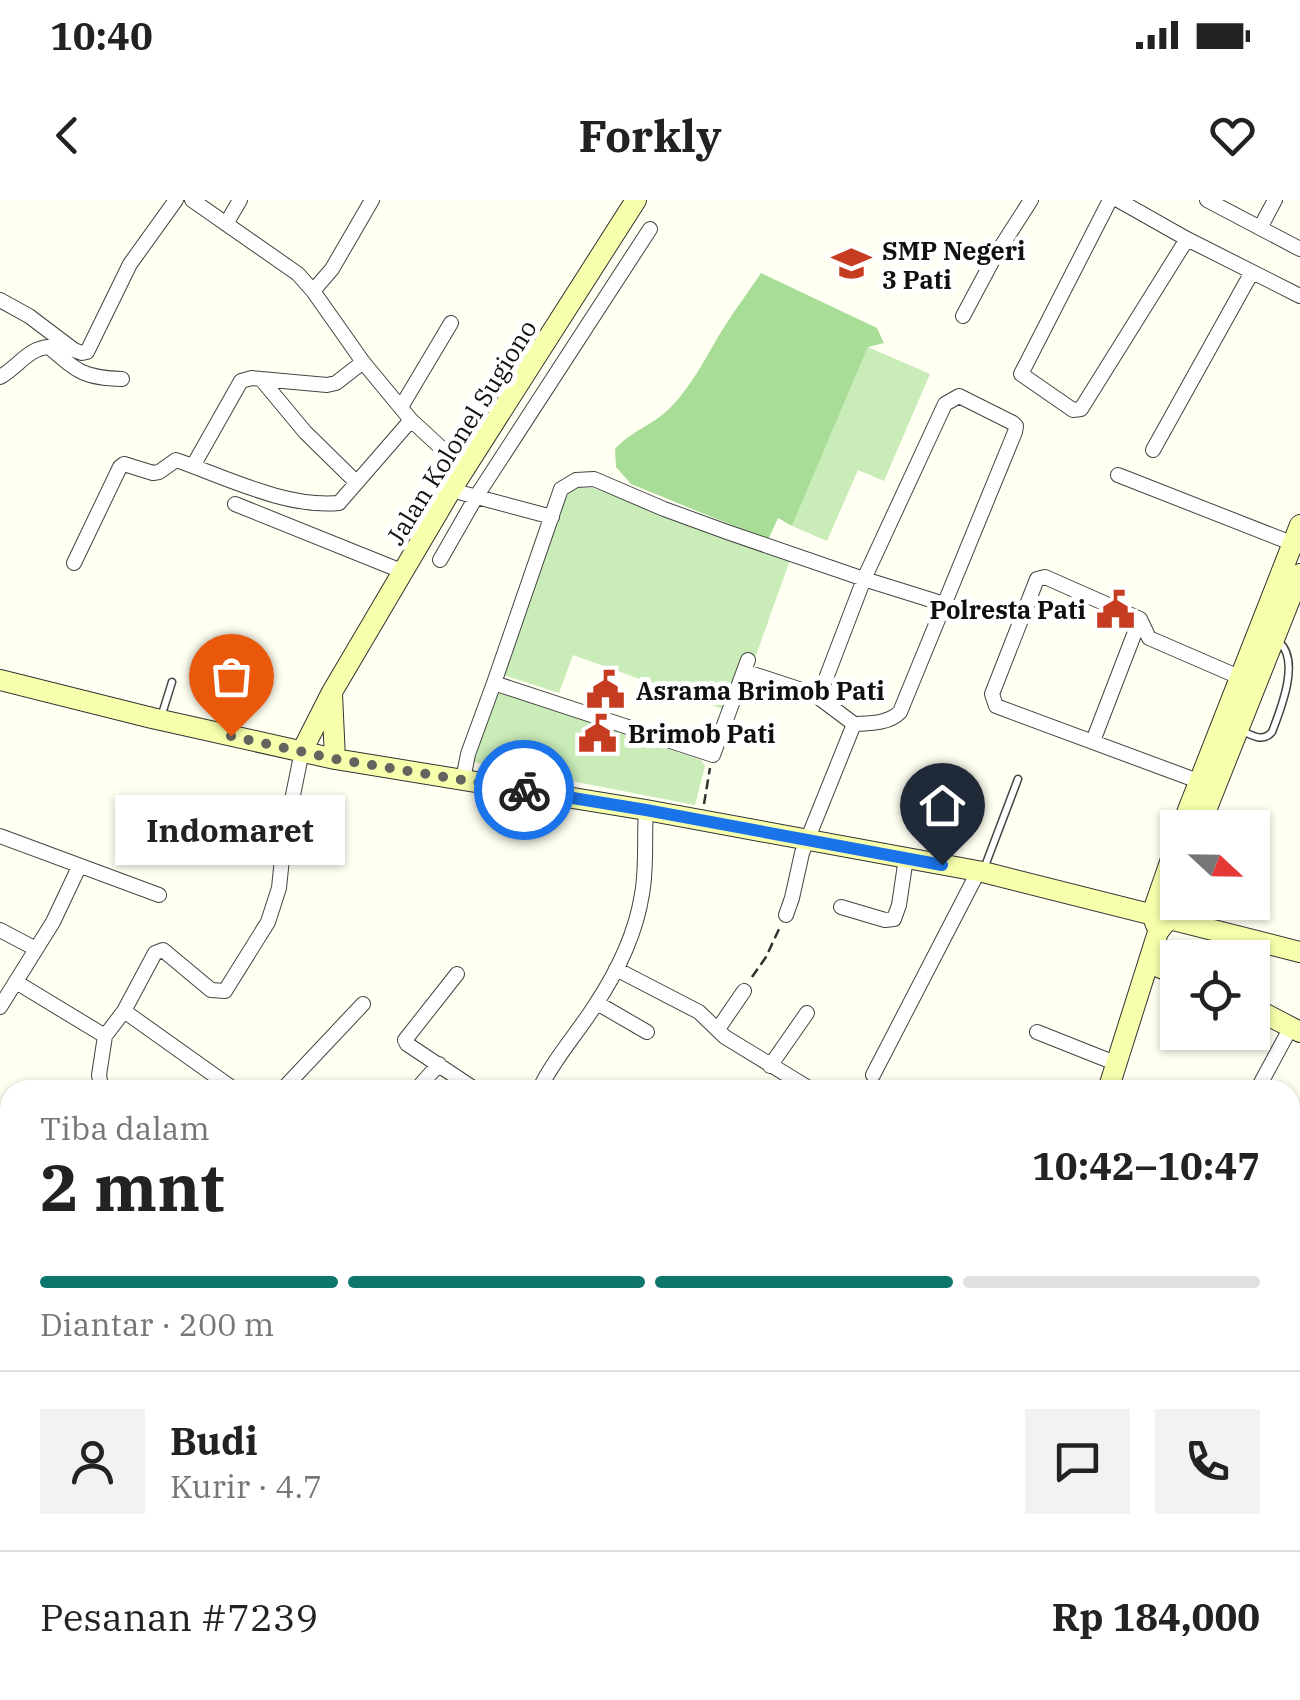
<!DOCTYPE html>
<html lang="id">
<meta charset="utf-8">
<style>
:root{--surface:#fff;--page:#f2f2f2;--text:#222;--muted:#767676;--line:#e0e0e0;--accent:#0f766e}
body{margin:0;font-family:"IBM Plex Serif",serif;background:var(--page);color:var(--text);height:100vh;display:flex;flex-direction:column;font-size:38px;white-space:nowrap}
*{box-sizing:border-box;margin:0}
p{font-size:32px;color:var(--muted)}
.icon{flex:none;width:55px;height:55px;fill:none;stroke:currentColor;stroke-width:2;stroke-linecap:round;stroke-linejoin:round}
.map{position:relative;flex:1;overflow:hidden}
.side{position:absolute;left:0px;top:880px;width:1300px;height:620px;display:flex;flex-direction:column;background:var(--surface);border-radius:30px 30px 0 0;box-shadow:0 2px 8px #0004}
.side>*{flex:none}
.needle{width:65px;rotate:112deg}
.controls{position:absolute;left:1160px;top:610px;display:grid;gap:20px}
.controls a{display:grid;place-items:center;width:110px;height:110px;border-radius:0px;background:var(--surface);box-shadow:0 2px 8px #0004;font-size:50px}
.pin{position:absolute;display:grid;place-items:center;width:85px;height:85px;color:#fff;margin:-102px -42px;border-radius:50% 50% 50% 0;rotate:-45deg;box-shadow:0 0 10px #0007}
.pin .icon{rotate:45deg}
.courier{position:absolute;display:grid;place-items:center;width:100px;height:100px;margin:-50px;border:8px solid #1a73e8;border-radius:50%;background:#fff;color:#222;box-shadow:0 2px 12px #0007}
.bubble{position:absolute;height:70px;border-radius:0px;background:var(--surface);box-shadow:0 2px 8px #0004;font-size:32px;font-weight:800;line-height:70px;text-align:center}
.headline em{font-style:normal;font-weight:800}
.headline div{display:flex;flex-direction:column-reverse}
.headline{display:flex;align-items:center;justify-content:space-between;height:170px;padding:0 40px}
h1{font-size:65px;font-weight:800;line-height:75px}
.bar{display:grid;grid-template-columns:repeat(4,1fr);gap:15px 10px;align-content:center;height:120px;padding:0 40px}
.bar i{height:12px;border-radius:8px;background:var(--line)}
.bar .current{background:var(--accent)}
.bar p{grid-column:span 4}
.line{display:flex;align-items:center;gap:25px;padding:0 40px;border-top:2px solid var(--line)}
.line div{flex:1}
.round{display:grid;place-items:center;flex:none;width:105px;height:105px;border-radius:0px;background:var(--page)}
.status{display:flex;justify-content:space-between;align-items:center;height:70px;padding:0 50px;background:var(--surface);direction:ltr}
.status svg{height:28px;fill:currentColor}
header{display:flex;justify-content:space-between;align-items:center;height:130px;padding:0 40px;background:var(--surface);font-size:45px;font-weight:800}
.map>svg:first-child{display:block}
</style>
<div class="status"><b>10:40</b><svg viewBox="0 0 49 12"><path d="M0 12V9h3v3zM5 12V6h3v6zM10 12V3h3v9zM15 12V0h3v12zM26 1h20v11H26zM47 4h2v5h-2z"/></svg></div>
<header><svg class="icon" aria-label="back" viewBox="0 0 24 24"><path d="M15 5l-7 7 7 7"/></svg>Forkly<svg class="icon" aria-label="heart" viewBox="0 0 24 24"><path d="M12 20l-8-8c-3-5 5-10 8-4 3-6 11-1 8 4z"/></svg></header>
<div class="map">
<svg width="1300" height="1500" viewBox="0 0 1300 1500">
<rect width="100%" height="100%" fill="#fffff2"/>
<path fill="#c9ecb9" d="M868,147L930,174L884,281L858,270L827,341L792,326Z
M577,287L593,288L790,360L754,461L723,509L573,455L559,493L503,475L565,295Z
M497,491L701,560L705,566L695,605L473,562Z"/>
<path fill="#a8dd98" d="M761,73L877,128L884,143L868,147L792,326L778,318L768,340L631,284L616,267L615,249C631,231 653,225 670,208C690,188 704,161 718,137C731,115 747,94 761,73Z"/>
<path fill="#ddf2cc" d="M207,476L254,493L246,516L199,499Z"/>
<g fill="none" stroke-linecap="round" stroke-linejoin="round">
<path stroke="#b4d1f9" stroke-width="25" d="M1290,1376L1300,1364
M1108,1500L1120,1490"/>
<defs>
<path id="lane" d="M162,514L172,482
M1240,530C1252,535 1262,543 1272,532C1282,506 1300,460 1279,442
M985,666L1018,579"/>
<path id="street" d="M192,0L298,74L313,91L363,162L411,220L464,269
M1110,0L1021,174L1073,210L1081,209L1187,39
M1118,0L1187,39L1300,96
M1207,0L1300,49
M226,24L240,0
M1260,28L1275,0
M313,91L332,69L372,0
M0,100L29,116L74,150L82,153L87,152L130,64L176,0
M963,116L995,56L1031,0
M0,177C18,167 28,148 49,147C77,171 83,178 122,179
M261,179L327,185L336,183L363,162
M959,196L1013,223L1016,226L1015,232L900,512C888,524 870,523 854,524L814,494L825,481L864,379L945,204Z
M401,207L451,123
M1153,250L1252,72
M193,266L241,181L252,178L261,179L305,232L356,282
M1118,275L1299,346
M451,290L552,317
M235,304L404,372
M440,360L476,297L650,29
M74,363L120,267L124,264L153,273L159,272L176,260C225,277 286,308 339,303L411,220
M748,460L713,555L494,483L561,289L576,280L594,279L664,309L727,332L864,379L944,404
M744,471L814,494
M1093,541L1140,419
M463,580L468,554L494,483
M1198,581L996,506L992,494L1037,379L1045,377L1140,419L1149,438L1246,480
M0,636L159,695
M841,707L885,720L894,719L899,705L906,658
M786,715L792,698L802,653L854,524
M0,730L36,749
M616,769L699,812L725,837L812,890
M457,774L405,840L407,844L476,890
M16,782L105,836
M597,803L647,832
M0,807L53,722L79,667
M124,811L235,890
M718,829L744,791
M1037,832L1115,863
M770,866L807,813
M873,875L978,672
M106,890L101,886L99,875L105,836L124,811L155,753L163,750L211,790L225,791L268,722L279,688L284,639L302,551
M282,890L363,804
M416,890L439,864
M539,890C553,860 576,835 594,807C616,774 636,733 642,694C647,667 644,637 646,610
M1257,890L1291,827
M0,1009L10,1015
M1290,1025L1296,1015
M1290,1087L1300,1093
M1290,1118L1300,1102
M1290,1148L1300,1154
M1290,1208L1300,1214
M1290,1269L1300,1275
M0,1309L10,1292
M718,1490L732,1500
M61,1500L66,1490
M218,1500L224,1490
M372,1500L379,1490
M490,1500L495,1494L505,1500
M678,1500L684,1490"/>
<path id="secondary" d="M0,480L152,518L335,559L646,610L983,672L1300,752
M332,494L335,559
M302,551L332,492L451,290L636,0
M1181,628L1300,325
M1199,628L1300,374
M1156,725L1152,714L1178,639
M1149,763L1178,775
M1252,807L1300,832
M1108,890L1158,732L1169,718L1178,693
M0,1493L12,1500
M870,1500L874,1490"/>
</defs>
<use href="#lane" stroke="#434343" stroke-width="9"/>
<use href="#street" stroke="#434343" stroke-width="16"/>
<use href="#secondary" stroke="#323232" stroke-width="22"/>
<path stroke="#323232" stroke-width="2.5" stroke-dasharray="10 5" stroke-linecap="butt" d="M704,604L710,568
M752,777L766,757L780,727"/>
<use href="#lane" stroke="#fff" stroke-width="6"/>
<use href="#street" stroke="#fff" stroke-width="14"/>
<use href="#secondary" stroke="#f7ffad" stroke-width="20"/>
</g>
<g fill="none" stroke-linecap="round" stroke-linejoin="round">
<path stroke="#64645f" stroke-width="10" stroke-dasharray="0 18" d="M231,536L335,559L524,590"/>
<path stroke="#1a73e8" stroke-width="12" d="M524,590L646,610L942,665"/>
</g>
<defs>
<symbol id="school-bare" viewBox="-9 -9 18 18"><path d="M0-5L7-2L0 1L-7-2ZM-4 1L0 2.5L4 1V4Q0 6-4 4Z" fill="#c63c21" stroke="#fff" stroke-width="2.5" paint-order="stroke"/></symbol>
<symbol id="civic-bare" viewBox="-9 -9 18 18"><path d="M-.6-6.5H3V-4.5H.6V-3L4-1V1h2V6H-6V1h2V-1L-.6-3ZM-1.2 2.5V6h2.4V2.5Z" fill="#c63c21" stroke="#fff" stroke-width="2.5" paint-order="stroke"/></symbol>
</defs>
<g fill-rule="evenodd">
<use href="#school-bare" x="824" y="36" width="55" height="55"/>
<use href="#civic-bare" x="1088" y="382" width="55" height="55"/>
<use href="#civic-bare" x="578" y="462" width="55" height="55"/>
<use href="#civic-bare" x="570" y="506" width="55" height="55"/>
</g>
<g text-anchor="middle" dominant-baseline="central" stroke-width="10" stroke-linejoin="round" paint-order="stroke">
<g font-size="25" font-weight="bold" fill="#101010" stroke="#fff" text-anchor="start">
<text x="882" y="50">SMP Negeri<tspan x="882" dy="29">3 Pati</tspan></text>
<text x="1086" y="409" text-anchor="end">Polresta Pati</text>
<text x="636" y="490">Asrama Brimob Pati</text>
<text x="628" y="533">Brimob Pati</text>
</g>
<g font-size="25" fill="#101010" stroke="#fff">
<text transform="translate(461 232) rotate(-58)">Jalan Kolonel Sugiono</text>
</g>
</g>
</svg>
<div class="controls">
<a><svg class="needle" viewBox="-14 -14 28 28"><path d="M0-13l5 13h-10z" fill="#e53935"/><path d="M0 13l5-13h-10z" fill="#767676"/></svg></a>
<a><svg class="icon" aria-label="locate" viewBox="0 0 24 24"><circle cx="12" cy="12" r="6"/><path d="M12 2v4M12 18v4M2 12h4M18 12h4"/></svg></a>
</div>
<div class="pin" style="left:231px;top:536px;background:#ea580c"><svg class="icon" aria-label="bag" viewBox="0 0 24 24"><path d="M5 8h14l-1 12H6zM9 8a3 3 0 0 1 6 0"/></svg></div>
<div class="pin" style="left:942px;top:665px;background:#1f2937"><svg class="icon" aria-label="home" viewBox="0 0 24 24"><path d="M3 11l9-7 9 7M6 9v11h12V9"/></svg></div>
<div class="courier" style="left:524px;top:590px"><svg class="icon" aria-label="bike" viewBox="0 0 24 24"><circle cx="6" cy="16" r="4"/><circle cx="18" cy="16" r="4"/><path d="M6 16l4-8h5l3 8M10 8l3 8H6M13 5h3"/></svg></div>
<div class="bubble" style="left:115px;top:595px;width:230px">Indomaret</div>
<section class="side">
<div class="headline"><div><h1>2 mnt</h1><p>Tiba dalam</p></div><em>10:42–10:47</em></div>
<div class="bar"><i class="current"></i><i class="current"></i><i class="current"></i><i></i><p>Diantar · 200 m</p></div>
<div class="line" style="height:180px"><a class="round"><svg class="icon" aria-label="person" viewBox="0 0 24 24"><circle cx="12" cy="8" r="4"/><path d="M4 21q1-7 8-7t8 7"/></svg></a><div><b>Budi</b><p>Kurir · 4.7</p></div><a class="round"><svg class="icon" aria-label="chat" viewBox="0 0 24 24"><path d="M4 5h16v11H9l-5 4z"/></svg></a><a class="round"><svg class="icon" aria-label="phone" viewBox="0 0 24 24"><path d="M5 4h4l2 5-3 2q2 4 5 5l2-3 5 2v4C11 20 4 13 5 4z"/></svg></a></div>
<div class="line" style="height:130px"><div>Pesanan #7239</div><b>Rp 184,000</b></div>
</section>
</div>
